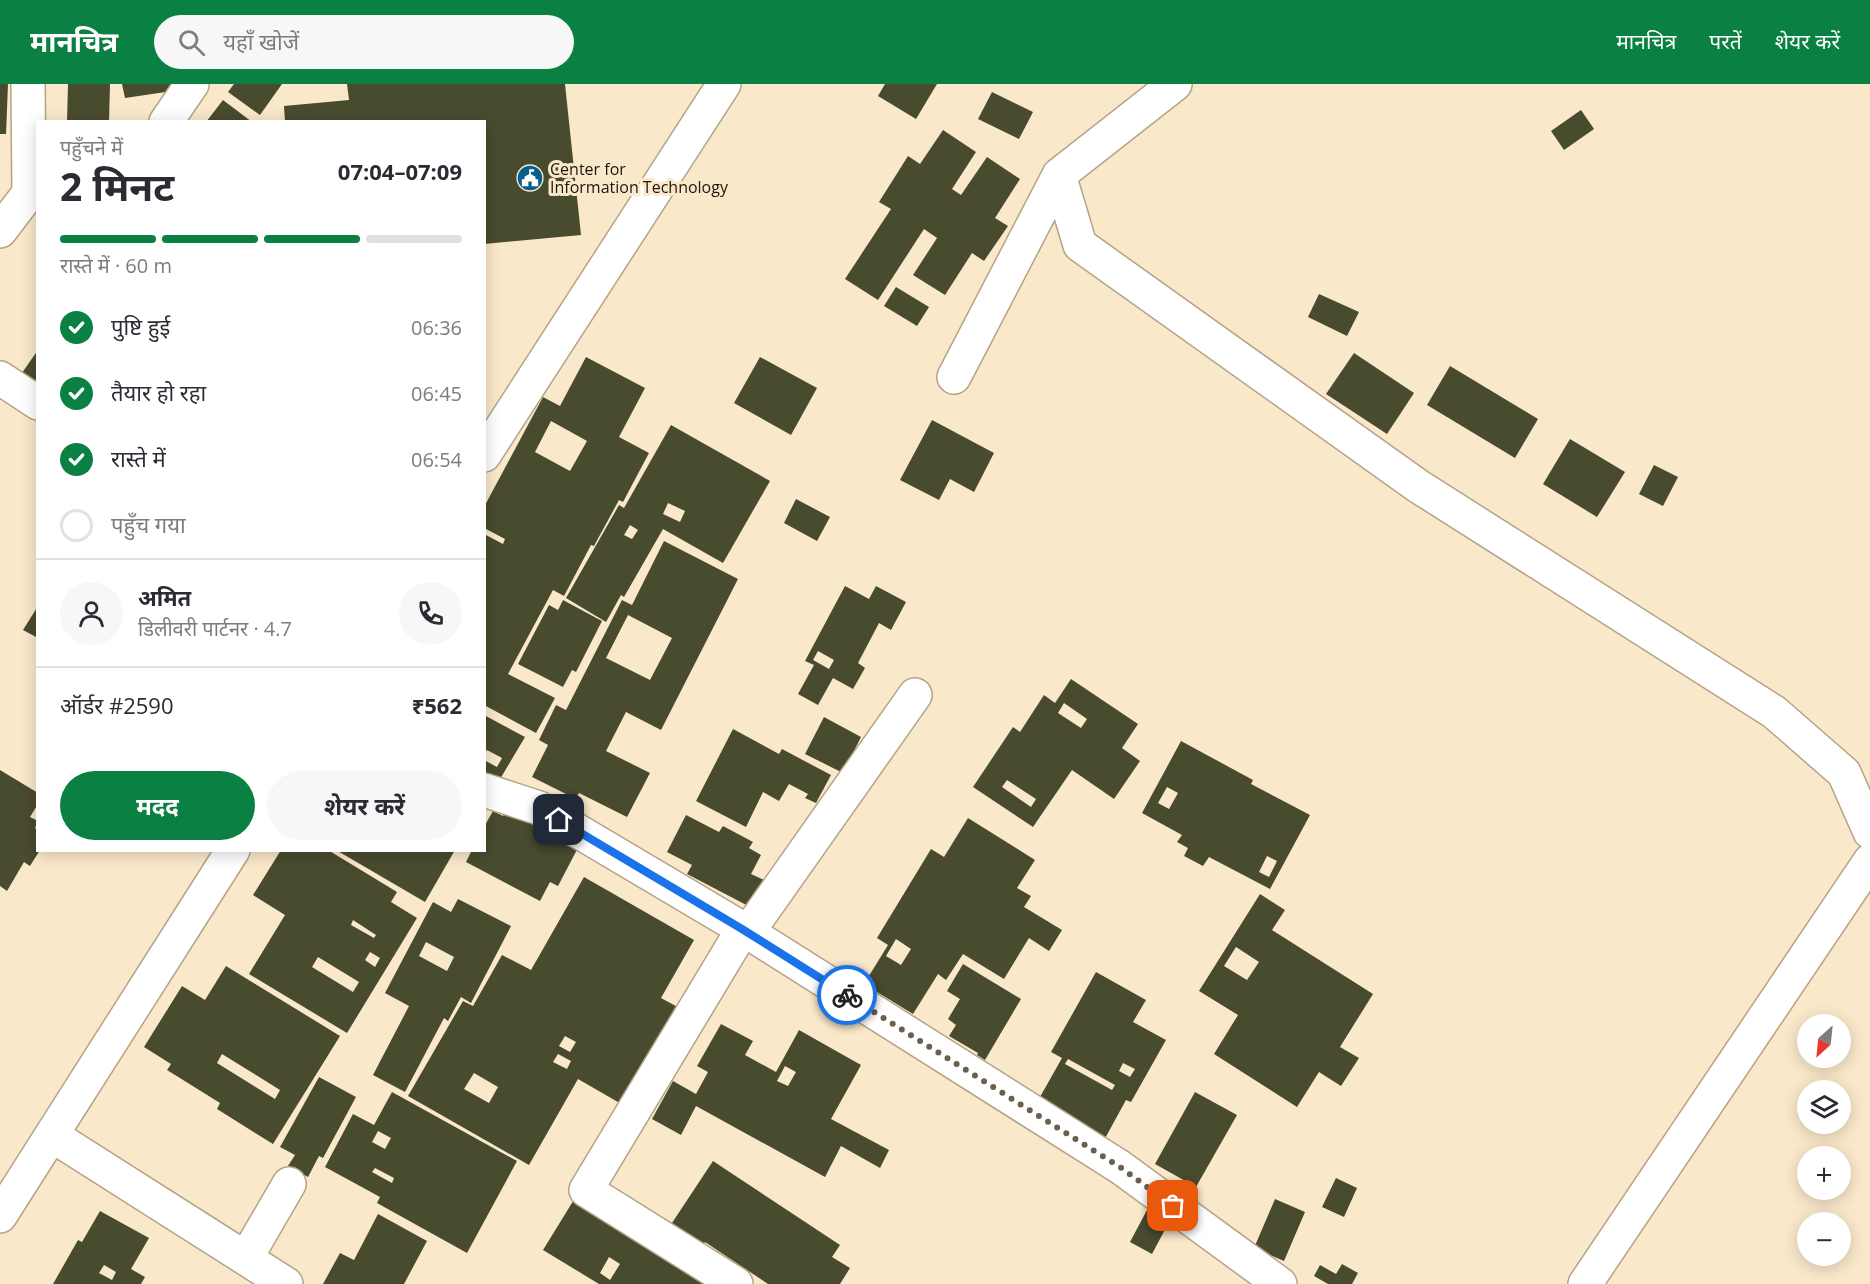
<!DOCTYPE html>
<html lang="hi">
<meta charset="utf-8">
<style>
:root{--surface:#fff;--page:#f7f7f7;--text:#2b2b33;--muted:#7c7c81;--line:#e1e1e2;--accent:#0b8043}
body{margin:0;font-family:"Open Sans","Noto Sans Devanagari",sans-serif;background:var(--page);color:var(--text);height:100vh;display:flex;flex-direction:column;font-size:22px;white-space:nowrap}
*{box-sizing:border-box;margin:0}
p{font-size:20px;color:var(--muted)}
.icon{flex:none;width:33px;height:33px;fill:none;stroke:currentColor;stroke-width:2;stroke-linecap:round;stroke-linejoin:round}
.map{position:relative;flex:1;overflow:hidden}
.sheet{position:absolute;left:36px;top:36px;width:450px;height:732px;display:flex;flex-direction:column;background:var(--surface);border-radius:0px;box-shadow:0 3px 15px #0003}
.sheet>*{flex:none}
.needle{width:39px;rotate:207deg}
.controls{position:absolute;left:1797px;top:930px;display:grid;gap:12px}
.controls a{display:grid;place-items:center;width:54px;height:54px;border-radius:50%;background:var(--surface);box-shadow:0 3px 15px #0003;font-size:30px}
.pin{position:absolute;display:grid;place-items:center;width:51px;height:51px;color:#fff;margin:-26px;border-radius:12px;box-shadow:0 3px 9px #0006}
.courier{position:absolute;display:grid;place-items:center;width:60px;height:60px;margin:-30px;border:4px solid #1a73e8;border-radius:50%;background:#fff;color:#222;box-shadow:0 2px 8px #0007}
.summary em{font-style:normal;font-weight:700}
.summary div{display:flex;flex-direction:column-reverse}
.summary{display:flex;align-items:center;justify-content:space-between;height:102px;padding:0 24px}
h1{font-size:39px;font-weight:700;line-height:45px}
.bar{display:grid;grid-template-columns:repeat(4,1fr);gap:9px 6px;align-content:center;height:72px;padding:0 24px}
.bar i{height:8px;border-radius:4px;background:var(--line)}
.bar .on{background:var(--accent)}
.bar p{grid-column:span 4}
.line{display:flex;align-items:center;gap:15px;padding:0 24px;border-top:2px solid var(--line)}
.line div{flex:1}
.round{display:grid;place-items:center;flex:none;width:63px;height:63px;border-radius:32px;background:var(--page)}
ol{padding:0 24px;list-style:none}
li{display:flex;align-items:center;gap:18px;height:66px}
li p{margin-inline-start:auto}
li .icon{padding:6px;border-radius:50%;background:var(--accent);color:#fff;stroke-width:4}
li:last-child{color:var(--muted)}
li i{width:33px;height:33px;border:3px solid var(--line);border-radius:50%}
.cta{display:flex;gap:12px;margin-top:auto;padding:12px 24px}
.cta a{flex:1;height:69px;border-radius:36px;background:var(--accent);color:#fff;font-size:24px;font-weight:700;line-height:69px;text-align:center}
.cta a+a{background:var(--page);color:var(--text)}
header{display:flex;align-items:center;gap:36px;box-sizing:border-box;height:84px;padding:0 30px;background:var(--accent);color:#fff}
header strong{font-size:28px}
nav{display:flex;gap:33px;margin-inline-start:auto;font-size:21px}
.search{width:420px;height:54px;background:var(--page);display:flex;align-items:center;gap:15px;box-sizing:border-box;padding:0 21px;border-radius:33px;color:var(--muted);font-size:22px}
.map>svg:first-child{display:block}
</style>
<header>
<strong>मानचित्र</strong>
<div class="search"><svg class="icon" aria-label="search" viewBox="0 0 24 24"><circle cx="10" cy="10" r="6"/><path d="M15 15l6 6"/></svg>यहाँ खोजें</div>
<nav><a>मानचित्र</a><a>परतें</a><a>शेयर करें</a></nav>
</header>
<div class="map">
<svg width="1870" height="1200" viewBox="0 0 1870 1200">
<rect width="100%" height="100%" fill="#fae8ca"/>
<path fill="#494b2f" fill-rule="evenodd" d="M0,0H8L6,50H0Z
M68,0H110L109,38H67Z
M122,0H185L186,5L125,14Z
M234,0H282L260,31L228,8Z
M347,0H565L581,151L484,160V38H285L284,22L349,16Z
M885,0H937L916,35L878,12Z
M992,8L1033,28L1019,55L978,35Z
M223,16L252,38H206Z
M1581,26L1594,45L1564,66L1551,47Z
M943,46L976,68L952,105L961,111L987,73L1020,95L995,134L1008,142L984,177L972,169L945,211L913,191L937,154L924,145L878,216L845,195L891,125L879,118L908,72L920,80Z
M896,203L929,223L917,242L884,222Z
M1319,210L1359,228L1347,252L1308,233Z
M38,266V310L17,296Z
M1354,269L1414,309L1387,350L1326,310Z
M586,273L645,304L619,353L649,369L623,418L619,416L594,462L591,461L564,512L553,506L508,590L555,614L536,649L484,621V450L503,460L505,455L486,445L484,449V423L543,313L560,322ZM551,337L587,357L570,387L535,368Z
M760,273L817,304L791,351L734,319Z
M1450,282L1538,335L1515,374L1427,321Z
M932,336L994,369L974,408L950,395L939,416L900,396Z
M671,341L770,397L723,479L663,445L624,513L621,511L606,538L566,514L619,421L624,424ZM668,419L685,427L680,438L663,430ZM630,441L638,446L632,455L624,451Z
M1570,355L1625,388L1597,433L1543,400Z
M1654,381L1678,393L1663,422L1639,410Z
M796,415L830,433L817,457L784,439Z
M664,457L738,495L661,646L626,628L606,667L650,689L627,733L579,709L576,715L532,693L548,661L539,656L556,621L566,626L622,516L632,521ZM628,531L672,554L650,596L606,574Z
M845,502L869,515L876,502L906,518L891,546L879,539L858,579L865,584L853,605L833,594L818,621L798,610L814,581L805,577ZM818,567L834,576L829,585L813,576Z
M563,516L602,537L576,588L572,586L563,603L518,580L549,521L558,526Z
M38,522V554L23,546Z
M1071,595L1138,640L1122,664L1140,677L1114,715L1072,686L1033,743L973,703L1013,643L1020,648L1044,611L1055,619ZM1064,619L1087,635L1081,644L1058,629ZM1007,696L1036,715L1031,723L1002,703Z
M484,631L525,653L493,707L484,703V676L497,683L502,674L487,666L484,670Z
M824,633L861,653L843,689L805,670Z
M733,645L779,670L782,665L831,691L816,719L805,714L808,710L789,700L779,717L763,708L746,743L696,717Z
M1181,657L1253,696L1251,700L1310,731L1270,805L1209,773L1203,782L1184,772L1188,764L1177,758L1182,751L1142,729ZM1167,703L1178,709L1169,725L1158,719ZM1267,772L1277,777L1269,793L1259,788Z
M0,686L38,709V720L30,733L38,737L35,744L38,746V766H40L30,782L24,778L7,807L0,802Z
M510,718L582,756L558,802L550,798L540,817L466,778L472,766H484V743L493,727L503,732Z
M686,731L719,748L723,742L753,758L749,764L761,771L751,790L768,798L754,825L687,790L692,781L667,768Z
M968,734L1035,776L1017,804L1031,812L1024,823L1062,846L1049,867L1029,854L1004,895L963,870L946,896L938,890L913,930L864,900L888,861L877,854L931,765L944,773ZM896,855L911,865L901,881L886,872Z
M281,766H328L397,808L391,818L417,834L347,949L249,890L285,831L253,811ZM353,836L376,851L374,854L351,841ZM370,868L380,874L375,883L365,876ZM318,873L359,898L353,908L312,883Z
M336,766H455L425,818Z
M584,793L694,856L661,914L685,927L630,1025L578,995L529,1081L408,1012L463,917L473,922L502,871L531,886ZM565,952L576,958L570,968L559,962ZM558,970L571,977L567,985L553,978ZM474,989L498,1003L489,1019L464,1005Z
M1260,810L1285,826L1272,846L1373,910L1340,963L1359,974L1341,1002L1319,988L1297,1023L1214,970L1238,931L1199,907ZM1236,863L1259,878L1247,896L1224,882Z
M458,815L511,842L471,919L461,913L448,937L444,934L405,1008L373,991L409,922L385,909L433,818L451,828ZM426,858L454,873L447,887L419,872Z
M963,880L1021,915L985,976L977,971L978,969L949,952L956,941L948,935L960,915L947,907Z
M226,882L340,952L273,1060L217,1025L220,1019L167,986L171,980L144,963L182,902L205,916ZM222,970L280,1006L275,1015L217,979Z
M1096,888L1146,916L1133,938L1166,956L1131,1018L1126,1016L1103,1058L1036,1020L1062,974L1051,968ZM1068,975L1115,1001L1112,1006L1065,980ZM1123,979L1135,985L1130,993L1119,987Z
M721,940L753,957L745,971L776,988L799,946L861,981L831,1035L889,1066L880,1084L841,1062L825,1093L696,1022L681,1051L652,1035L673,997L696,1010L708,988L697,982ZM785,982L796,988L788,1002L777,997Z
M319,993L356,1013L323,1074L319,1072L308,1093L288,1082L295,1071L280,1063Z
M392,1008L517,1077L467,1169L377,1119L380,1113L325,1083L353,1030L374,1041ZM378,1047L391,1054L385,1065L372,1058ZM375,1084L394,1094L392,1099L372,1088Z
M1195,1008L1237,1031L1196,1103L1155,1080Z
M713,1077L840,1161L832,1173L850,1184L840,1200H768L705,1158L698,1169L666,1148Z
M1336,1094L1357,1104L1344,1133L1322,1123Z
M575,1114L716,1200H599L543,1166ZM609,1173L620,1180L610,1196L600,1189Z
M1275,1115L1305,1128L1284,1177L1254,1164Z
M1147,1126L1169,1138L1152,1170L1130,1158Z
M100,1127L149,1154L131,1185L145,1193L141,1200H53L78,1156L82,1158ZM104,1181L116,1188L112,1196L99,1189Z
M378,1130L427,1157L404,1200H323L340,1169L354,1176Z
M1342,1180L1358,1189L1352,1200H1328L1314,1192L1320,1181L1336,1190Z"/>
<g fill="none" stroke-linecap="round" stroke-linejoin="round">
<defs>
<path id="minor" d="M1175,0L1059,91L1080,161L1418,402L1774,628L1844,689L1870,748
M166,38L192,0
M0,147L29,109L28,0
M954,293L1059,91
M0,294L38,319
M484,371L724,0
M484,706L539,724L743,845L1120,1083L1280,1200
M748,848L915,611
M53,1052L286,1200
M0,1132L233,766
M246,1174L289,1100
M736,1200L586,1106L743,845
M1585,1200L1870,777"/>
</defs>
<use href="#minor" stroke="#b5a387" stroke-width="36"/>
<use href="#minor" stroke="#fff" stroke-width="33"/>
</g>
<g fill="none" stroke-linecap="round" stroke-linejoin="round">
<path stroke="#6b604f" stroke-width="6" stroke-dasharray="0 10.8" d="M847,911L1120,1083L1173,1122"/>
<path stroke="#1a73e8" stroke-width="8" d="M559,736L742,845L847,911"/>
</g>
<defs>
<symbol id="civic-disc" viewBox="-11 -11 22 22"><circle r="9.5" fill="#065d8f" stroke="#fae8ca"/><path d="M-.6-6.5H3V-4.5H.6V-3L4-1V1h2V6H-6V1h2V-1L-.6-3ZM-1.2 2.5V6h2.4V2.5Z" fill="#fff"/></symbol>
</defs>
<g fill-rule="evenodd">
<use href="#civic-disc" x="515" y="79" width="30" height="30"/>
</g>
<g text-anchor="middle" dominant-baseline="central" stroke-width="6" stroke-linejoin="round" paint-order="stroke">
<g font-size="16" fill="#1e170d" stroke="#fae8ca" text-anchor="start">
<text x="550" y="85">Center for<tspan x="550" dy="18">Information Technology</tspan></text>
</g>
</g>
</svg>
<div class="controls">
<a><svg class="needle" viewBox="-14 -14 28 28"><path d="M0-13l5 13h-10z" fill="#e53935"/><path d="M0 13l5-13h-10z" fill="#7c7c81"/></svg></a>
<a><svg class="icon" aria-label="layers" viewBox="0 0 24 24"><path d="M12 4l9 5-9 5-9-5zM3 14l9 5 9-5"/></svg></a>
<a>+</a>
<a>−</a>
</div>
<div class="pin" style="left:1173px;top:1122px;background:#ea580c"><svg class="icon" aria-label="bag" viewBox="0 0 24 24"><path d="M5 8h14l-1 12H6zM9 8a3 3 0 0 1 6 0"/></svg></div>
<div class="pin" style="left:559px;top:736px;background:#1f2937"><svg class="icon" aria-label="home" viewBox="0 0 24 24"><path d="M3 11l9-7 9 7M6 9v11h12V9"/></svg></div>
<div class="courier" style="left:847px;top:911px"><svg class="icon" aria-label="bike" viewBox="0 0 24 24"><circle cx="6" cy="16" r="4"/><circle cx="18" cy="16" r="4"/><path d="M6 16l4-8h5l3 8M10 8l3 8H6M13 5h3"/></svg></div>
<section class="sheet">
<div class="summary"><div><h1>2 मिनट</h1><p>पहुँचने में</p></div><em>07:04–07:09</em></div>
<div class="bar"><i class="on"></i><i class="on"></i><i class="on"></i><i></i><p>रास्ते में · 60 m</p></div>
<ol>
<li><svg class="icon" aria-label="check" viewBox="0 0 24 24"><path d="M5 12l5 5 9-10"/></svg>पुष्टि हुई<p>06:36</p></li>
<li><svg class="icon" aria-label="check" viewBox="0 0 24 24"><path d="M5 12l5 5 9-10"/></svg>तैयार हो रहा<p>06:45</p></li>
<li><svg class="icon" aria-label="check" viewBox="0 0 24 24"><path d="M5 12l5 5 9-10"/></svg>रास्ते में<p>06:54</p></li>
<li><i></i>पहुँच गया</li>
</ol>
<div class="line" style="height:108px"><a class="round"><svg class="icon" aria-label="person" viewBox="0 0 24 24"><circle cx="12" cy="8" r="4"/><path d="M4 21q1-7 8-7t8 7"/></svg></a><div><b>अमित</b><p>डिलीवरी पार्टनर · 4.7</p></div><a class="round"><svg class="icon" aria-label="phone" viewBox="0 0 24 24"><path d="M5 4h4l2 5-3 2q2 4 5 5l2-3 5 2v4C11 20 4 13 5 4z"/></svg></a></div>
<div class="line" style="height:78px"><div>ऑर्डर #2590</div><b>₹562</b></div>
<div class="cta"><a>मदद</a><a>शेयर करें</a></div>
</section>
</div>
